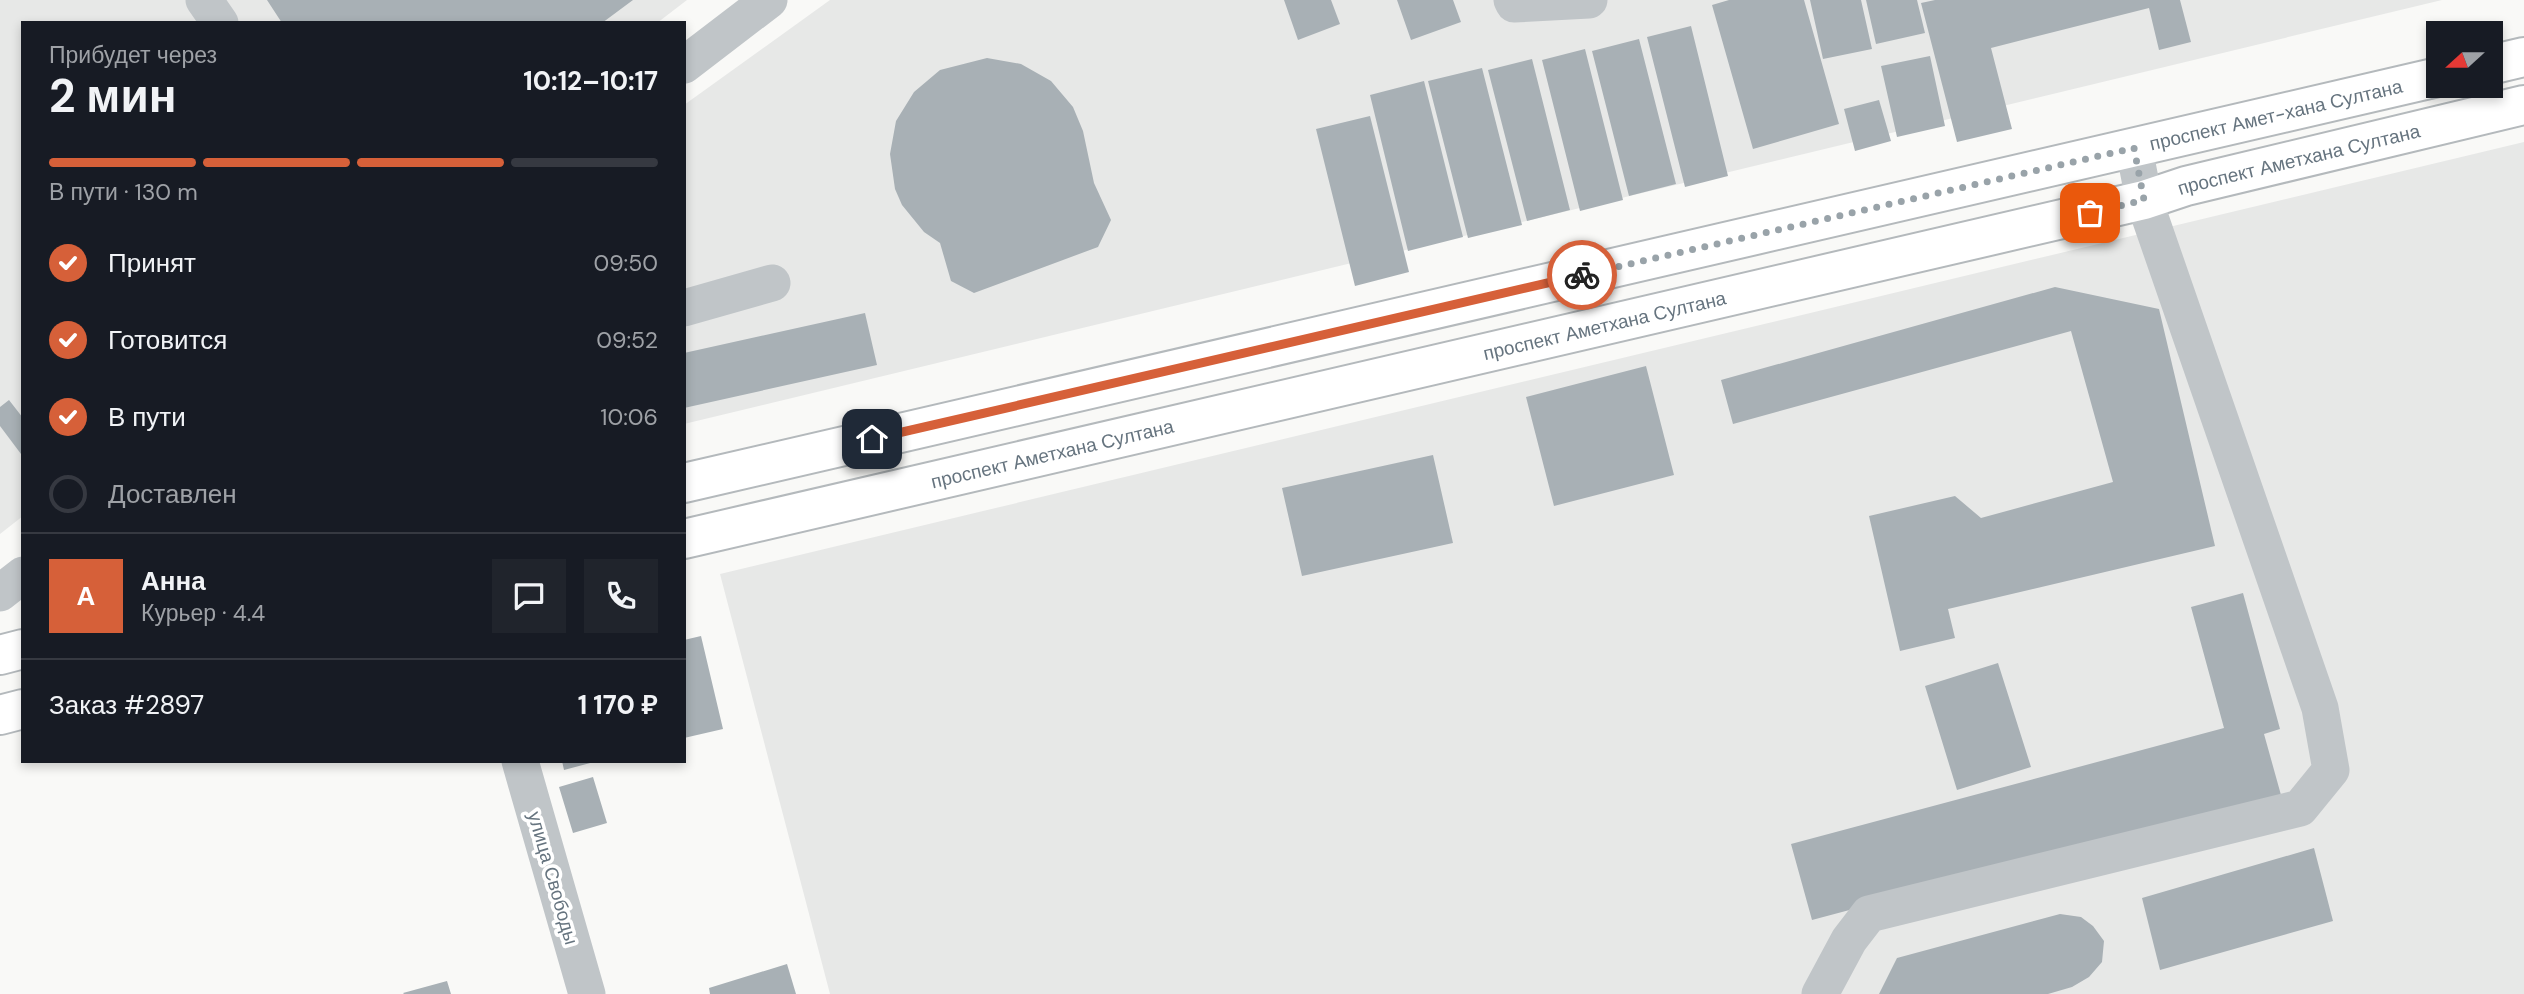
<!DOCTYPE html>
<html lang="ru">
<meta charset="utf-8">
<style>
:root{--surface:#171b24;--page:#20242c;--text:#f1f3f6;--muted:#9ea1a6;--line:#363941;--accent:#d66039}
body{margin:0;font-family:"DM Sans",sans-serif;background:var(--page);color:var(--text);height:100vh;display:flex;flex-direction:column;font-size:26px;white-space:nowrap}
*{box-sizing:border-box;margin:0}
p{font-size:23px;color:var(--muted)}
.icon{flex:none;width:38px;height:38px;fill:none;stroke:currentColor;stroke-width:2;stroke-linecap:round;stroke-linejoin:round}
.map{position:relative;flex:1;overflow:hidden}
.side{position:absolute;left:21px;top:21px;width:665px;height:742px;display:flex;flex-direction:column;background:var(--surface);border-radius:0px;box-shadow:0 4px 10px #0003}
.side>*{flex:none}
.needle{width:46px;rotate:249deg}
.fabs{position:absolute;left:2426px;top:21px;display:grid;gap:14px}
.fabs a{display:grid;place-items:center;width:77px;height:77px;border-radius:0px;background:var(--surface);box-shadow:0 4px 10px #0003;font-size:35px}
.pin{position:absolute;display:grid;place-items:center;width:60px;height:60px;color:#fff;margin:-30px;border-radius:14px;box-shadow:0 4px 10px #0006}
.courier{position:absolute;display:grid;place-items:center;width:70px;height:70px;margin:-35px;border:5px solid #d66039;border-radius:50%;background:#fff;color:#222;box-shadow:0 2px 9px #0007}
.summary em{font-style:normal;font-weight:700}
.summary div{display:flex;flex-direction:column-reverse}
.summary{display:flex;align-items:center;justify-content:space-between;height:119px;padding:0 28px}
h1{font-size:46px;font-weight:700;line-height:52px}
.bar{display:grid;grid-template-columns:repeat(4,1fr);gap:10px 7px;align-content:center;height:84px;padding:0 28px}
.bar i{height:9px;border-radius:5px;background:var(--line)}
.bar .on{background:var(--accent)}
.bar p{grid-column:span 4}
.line{display:flex;align-items:center;gap:18px;padding:0 28px;border-top:2px solid var(--line)}
.line div{flex:1}
.round{display:grid;place-items:center;flex:none;width:74px;height:74px;border-radius:0px;background:var(--page)}
ol{padding:0 28px;list-style:none}
li{display:flex;align-items:center;gap:21px;height:77px}
li p{margin-inline-start:auto}
li .icon{padding:7px;border-radius:50%;background:var(--accent);color:#fff;stroke-width:4}
li:last-child{color:var(--muted)}
li i{width:38px;height:38px;border:4px solid var(--line);border-radius:50%}
.map>svg:first-child{display:block}
</style>
<div class="map">
<svg width="2524" height="994" viewBox="0 0 2524 994">
<rect width="100%" height="100%" fill="#f9f9f7"/>
<path fill="#e7e8e7" d="M0,0H687L657,23H23V516L0,534Z
M830,0H2442L684,424V105Z
M2524,142V994H830L720,574Z"/>
<path fill="#a8b0b5" d="M267,0H633L602,23H282Z
M1284,0H1331L1340,24L1298,40Z
M1397,0H1453L1461,22L1411,40Z
M1729,0H1804L1839,124L1753,149L1712,5Z
M1810,0H1861L1872,49L1823,59Z
M1866,0H1917L1925,33L1876,44Z
M1935,0H2180L2191,42L2159,50L2149,8L1991,48L2012,129L1957,142L1921,3Z
M1691,26L1728,176L1685,187L1647,37Z
M1639,39L1676,184L1629,196L1592,51Z
M1585,49L1623,200L1580,211L1542,60Z
M1930,56L1945,126L1897,137L1881,66Z
M987,58L1021,64L1051,81L1073,107L1083,131L1094,183L1111,220L1098,247L974,293L951,281L940,243L924,232L902,205L895,189L890,154L896,121L914,92L940,70Z
M1532,59L1570,210L1527,221L1488,70Z
M1482,68L1522,225L1468,238L1428,81Z
M1424,81L1463,237L1408,251L1370,95Z
M1879,100L1891,141L1855,151L1844,109Z
M1370,116L1409,272L1355,286L1316,129Z
M2055,287L2159,309L2215,546L1948,609L1955,638L1900,651L1869,516L1955,496L1981,518L2113,482L2071,331L1733,424L1721,380Z
M865,313L877,365L684,408V353Z
M1646,366L1674,475L1554,506L1526,397Z
M9,400L23,418L21,454L0,426V407Z
M1433,455L1453,543L1302,576L1282,488Z
M2243,593L2280,729L2264,734L2281,795L1812,920L1791,844L2224,728L2191,607Z
M701,636L723,729L684,738V640Z
M1998,663L2031,767L1957,790L1925,686Z
M562,761H594V762L564,770Z
M593,777L607,823L573,833L559,787Z
M2314,848L2333,921L2160,970L2142,898Z
M2060,914L2081,917L2093,926L2104,941L2102,962L2089,977L2072,987L2048,994H1879L1897,958Z
M787,964L796,994H710L709,988Z
M447,981L451,994H404L403,993Z"/>
<g fill="none" stroke-linecap="round" stroke-linejoin="round">
<defs>
<g id="major">
<path d="M2490,65L2524,57"/>
<path id="s1" d="M684,483L2438,77"/>
<path id="s2" d="M684,539L2144,200L2186,186L2524,105"/>
<path d="M0,655L23,649"/>
<path d="M0,715L23,709"/>
</g>
</defs>
<use href="#major" stroke="#b4b9bc" stroke-width="42"/>
<path stroke="#c0c5c8" stroke-width="37" d="M204,0L220,23
M1512,0L1514,4L1589,0
M684,65L769,0
M684,308L772,283
M0,593L23,575
M520,761L587,994
M1820,994L1849,940L1869,914L2300,808L2331,770L2320,708L2144,200L2134,148"/>
<use href="#major" stroke="#fff" stroke-width="38"/>
</g>
<g fill="none" stroke-linecap="round" stroke-linejoin="round">
<path stroke="#99a3a9" stroke-width="7" stroke-dasharray="0 12.6" d="M1582,275L2134,148L2144,200L2090,213"/>
<path stroke="#d66039" stroke-width="9" d="M872,439L1582,275"/>
</g>
<g text-anchor="middle" dominant-baseline="central" stroke-width="7" stroke-linejoin="round" paint-order="stroke">
<g font-size="19" fill="#66747f" stroke="#fff">
<text stroke="none"><textPath href="#s1" startOffset="1634">проспект Амет-хана Султана</textPath></text>
<text stroke="none"><textPath href="#s2" startOffset="1659">проспект Аметхана Султана</textPath></text>
<text stroke="none"><textPath href="#s2" startOffset="945">проспект Аметхана Султана</textPath></text>
<text stroke="none"><textPath href="#s2" startOffset="378">проспект Аметхана Султана</textPath></text>
<text transform="translate(553 878) rotate(74)">улица Свободы</text>
</g>
</g>
</svg>
<div class="fabs">
<a><svg class="needle" viewBox="-14 -14 28 28"><path d="M0-13l5 13h-10z" fill="#e53935"/><path d="M0 13l5-13h-10z" fill="#9ea1a6"/></svg></a>
</div>
<div class="pin" style="left:2090px;top:213px;background:#ea580c"><svg class="icon" aria-label="bag" viewBox="0 0 24 24"><path d="M5 8h14l-1 12H6zM9 8a3 3 0 0 1 6 0"/></svg></div>
<div class="pin" style="left:872px;top:439px;background:#1f2937"><svg class="icon" aria-label="home" viewBox="0 0 24 24"><path d="M3 11l9-7 9 7M6 9v11h12V9"/></svg></div>
<div class="courier" style="left:1582px;top:275px"><svg class="icon" aria-label="bike" viewBox="0 0 24 24"><circle cx="6" cy="16" r="4"/><circle cx="18" cy="16" r="4"/><path d="M6 16l4-8h5l3 8M10 8l3 8H6M13 5h3"/></svg></div>
<section class="side">
<div class="summary"><div><h1>2 мин</h1><p>Прибудет через</p></div><em>10:12–10:17</em></div>
<div class="bar"><i class="on"></i><i class="on"></i><i class="on"></i><i></i><p>В пути · 130 m</p></div>
<ol>
<li><svg class="icon" aria-label="check" viewBox="0 0 24 24"><path d="M5 12l5 5 9-10"/></svg>Принят<p>09:50</p></li>
<li><svg class="icon" aria-label="check" viewBox="0 0 24 24"><path d="M5 12l5 5 9-10"/></svg>Готовится<p>09:52</p></li>
<li><svg class="icon" aria-label="check" viewBox="0 0 24 24"><path d="M5 12l5 5 9-10"/></svg>В пути<p>10:06</p></li>
<li><i></i>Доставлен</li>
</ol>
<div class="line" style="height:126px"><b class="round" style="background:var(--accent);color:#fff">А</b><div><b>Анна</b><p>Курьер · 4.4</p></div><a class="round"><svg class="icon" aria-label="chat" viewBox="0 0 24 24"><path d="M4 5h16v11H9l-5 4z"/></svg></a><a class="round"><svg class="icon" aria-label="phone" viewBox="0 0 24 24"><path d="M5 4h4l2 5-3 2q2 4 5 5l2-3 5 2v4C11 20 4 13 5 4z"/></svg></a></div>
<div class="line" style="height:91px"><div>Заказ #2897</div><b>1 170 ₽</b></div>
</section>
</div>
